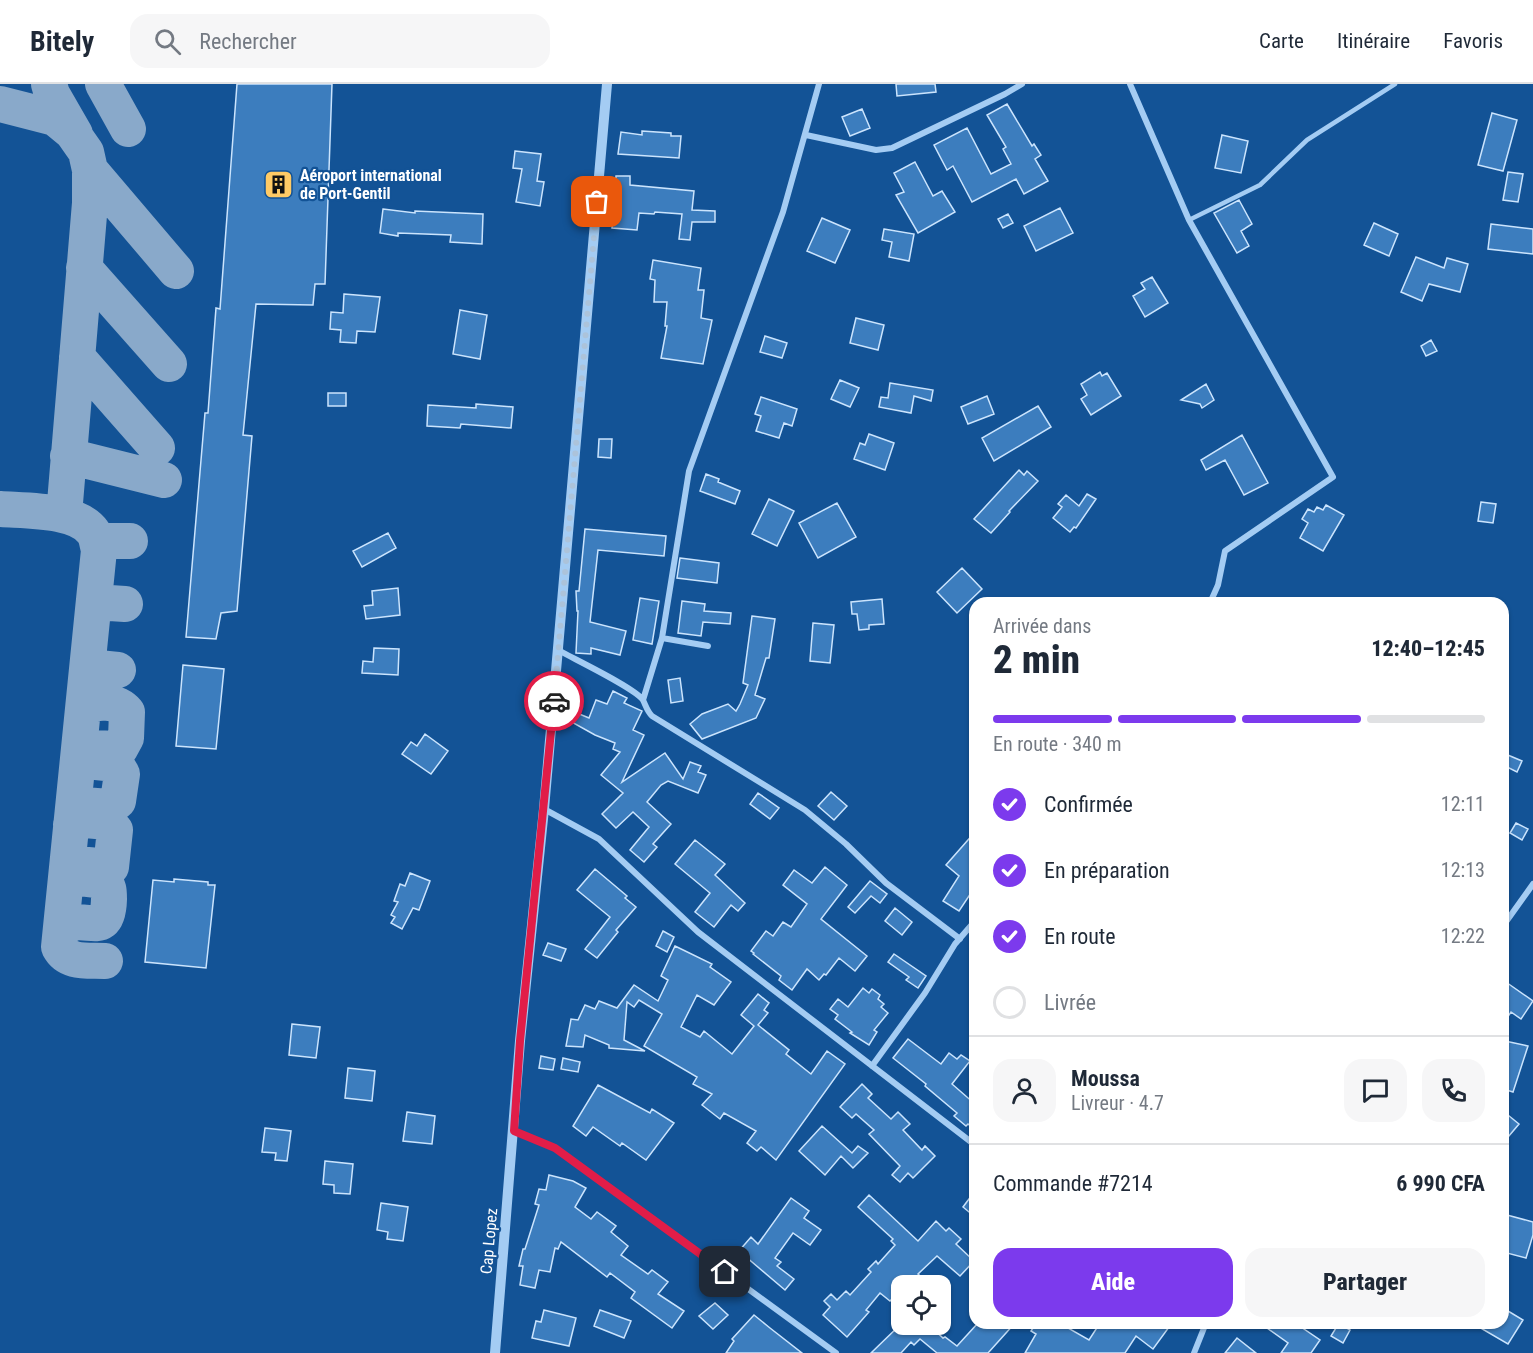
<!DOCTYPE html>
<html lang="fr">
<meta charset="utf-8">
<style>
:root{--surface:#fff;--page:#f6f6f7;--text:#1f2937;--muted:#747a83;--line:#e0e1e3;--accent:#7c3aed}
body{margin:0;font-family:"Roboto Condensed",sans-serif;background:var(--page);color:var(--text);height:100vh;display:flex;flex-direction:column;font-size:22px;white-space:nowrap}
*{box-sizing:border-box;margin:0}
p{font-size:20px;color:var(--muted)}
.icon{flex:none;width:33px;height:33px;fill:none;stroke:currentColor;stroke-width:2;stroke-linecap:round;stroke-linejoin:round}
.map{position:relative;flex:1;overflow:hidden}
.drawer{position:absolute;left:969px;top:513px;width:540px;height:732px;display:flex;flex-direction:column;background:var(--surface);border-radius:18px;box-shadow:0 2px 4px #0004}
.drawer>*{flex:none}
.controls{position:absolute;left:891px;top:1191px;display:grid;gap:12px}
.controls a{display:grid;place-items:center;width:60px;height:60px;border-radius:12px;background:var(--surface);box-shadow:0 2px 4px #0004;font-size:30px}
.pin{position:absolute;display:grid;place-items:center;width:51px;height:51px;color:#fff;margin:-26px;border-radius:12px;box-shadow:0 3px 9px #0006}
.courier{position:absolute;display:grid;place-items:center;width:60px;height:60px;margin:-30px;border:4px solid #e11d48;border-radius:50%;background:#fff;color:#222;box-shadow:0 2px 8px #0007}
.head em{font-style:normal;font-weight:800}
.head div{display:flex;flex-direction:column-reverse}
.head{display:flex;align-items:center;justify-content:space-between;height:102px;padding:0 24px}
h1{font-size:39px;font-weight:800;line-height:45px}
.bar{display:grid;grid-template-columns:repeat(4,1fr);gap:9px 6px;align-content:center;height:72px;padding:0 24px}
.bar i{height:8px;border-radius:4px;background:var(--line)}
.bar .current{background:var(--accent)}
.bar p{grid-column:span 4}
.line{display:flex;align-items:center;gap:15px;padding:0 24px;border-top:2px solid var(--line)}
.line div{flex:1}
.round{display:grid;place-items:center;flex:none;width:63px;height:63px;border-radius:18px;background:var(--page)}
ol{padding:0 24px;list-style:none}
li{display:flex;align-items:center;gap:18px;height:66px}
li p{margin-inline-start:auto}
li .icon{padding:6px;border-radius:50%;background:var(--accent);color:#fff;stroke-width:4}
li:last-child{color:var(--muted)}
li i{width:33px;height:33px;border:3px solid var(--line);border-radius:50%}
.action{display:flex;gap:12px;margin-top:auto;padding:12px 24px}
.action a{flex:1;height:69px;border-radius:18px;background:var(--accent);color:#fff;font-size:24px;font-weight:800;line-height:69px;text-align:center}
.action a+a{background:var(--page);color:var(--text)}
header{display:flex;align-items:center;gap:36px;box-sizing:border-box;height:84px;padding:0 30px;background:var(--surface);border-bottom:2px solid var(--line)}
header strong{font-size:28px}
nav{display:flex;gap:33px;margin-inline-start:auto;font-size:21px}
.search{width:420px;height:54px;background:var(--page);display:flex;align-items:center;gap:15px;box-sizing:border-box;padding:0 21px;border-radius:18px;color:var(--muted);font-size:22px}
.map>svg:first-child{display:block}
</style>
<header>
<strong>Bitely</strong>
<div class="search"><svg class="icon" aria-label="search" viewBox="0 0 24 24"><circle cx="10" cy="10" r="6"/><path d="M15 15l6 6"/></svg>Rechercher</div>
<nav><a>Carte</a><a>Itinéraire</a><a>Favoris</a></nav>
</header>
<div class="map">
<svg width="1533" height="1269" viewBox="0 0 1533 1269">
<rect width="100%" height="100%" fill="#135396"/>
<g fill="none" stroke-linecap="round" stroke-linejoin="round">
<path stroke="#89a9ca" stroke-width="36" d="M49,0L52,10L75,50
M103,0L128,45
M0,20L55,34L72,48L86,68L90,86V119L64,431
M90,86L176,187
M84,184L169,280
M77,273L157,364
M68,372L164,396
M0,425C26,427 77,425 93,448C97,453 97,460 99,466L59,863C68,880 88,876 105,877
M97,457H130
M94,518L125,520
M88,583L118,586
M81,669L89,664L120,665L126,654L127,628C117,616 96,617 84,623
M75,728L84,721L109,723L114,720L118,717L122,690L116,680L86,677L78,682
M71,741L85,736L108,738L115,746L111,783L76,780L67,787L78,794
M61,844C85,827 108,858 109,815C109,807 109,802 103,797L78,794L70,797"/>
</g>
<path fill="#3c7dbe" stroke="#cbe4fd" stroke-width="1.5" d="M237,0H332L325,200H315L313,221L256,220L243,351L252,352L237,527L221,529L216,555L186,553L205,329H208L216,224L220,225Z
M896,0H935L936,8L897,12Z
M1007,20L1032,62L1034,60L1041,71L1035,75L1048,97L1024,110L1016,95L972,118L953,82L947,86L934,61L967,44L991,90L1011,80L1003,65L1006,63L987,31Z
M862,25L870,44L850,52L842,33Z
M1492,29L1517,36L1503,87L1478,81Z
M642,47L671,49V52H681L679,74L618,70L621,48L642,51Z
M1222,51L1248,57L1241,89L1215,84Z
M515,67L541,70L537,97L544,98L540,122L516,118L522,85L513,84Z
M915,78L933,112L942,107L955,128L918,149L896,111L904,108L894,89Z
M1508,88L1523,90L1518,118L1503,116Z
M616,92H630V101L694,107L692,126L715,127V138H692L690,156L679,155L682,130L655,128L654,130L639,129L637,146L612,144Z
M1239,116L1252,140L1241,147L1249,162L1237,169L1214,129Z
M1060,124L1073,149L1036,167L1024,142Z
M383,125L415,129V127L483,130L482,160L450,158L451,151L398,149V152L380,149Z
M1008,130L1013,139L1003,144L998,135Z
M822,134L850,146L835,179L807,167Z
M1374,139L1398,150L1389,172L1364,161Z
M1491,140L1533,145V170L1488,165Z
M884,145L914,150L909,177L889,173L892,158L882,156Z
M1416,173L1444,184L1447,174L1468,180L1460,208L1429,200L1422,217L1401,208Z
M653,176L701,184L698,206H704L701,234L712,236L703,280L661,274L667,242H665L667,218H654L655,196L650,195Z
M1152,193L1168,219L1145,233L1133,212L1145,205L1141,199Z
M344,210L380,213L375,248L357,247L356,259L340,258L341,246L330,245L331,228L343,229Z
M460,226L487,231L480,275L453,270Z
M856,234L884,241L878,266L850,259Z
M765,252L787,259L782,274L760,268Z
M1431,256L1437,267L1426,272L1421,262Z
M1100,288L1102,292L1107,289L1121,312L1091,331L1081,315L1087,311L1081,300Z
M840,296L859,304L850,323L831,315Z
M890,299L933,306L931,317L914,312L911,329L879,323L881,313L888,314Z
M1206,300L1214,316L1202,324L1200,320L1181,316Z
M328,309H346V322H328Z
M987,312L994,330L968,340L961,323Z
M761,313L797,325L792,342L784,339L779,354L756,347L761,332L755,330Z
M476,320L513,323L511,344L461,340L460,344L427,342L428,321L476,324Z
M1038,322L1051,343L994,377L982,354Z
M869,350L894,359L885,386L854,375L860,359L865,361Z
M1242,351L1268,399L1244,411L1225,376L1206,386L1201,376Z
M599,355H612L611,374L598,373Z
M1019,386L1024,391L1027,387L1038,397L1009,427L1010,428L991,449L974,435Z
M706,390L719,395L718,398L740,407L735,420L700,407Z
M1087,410L1096,415L1076,444L1074,443L1070,448L1053,434L1062,423L1058,420L1066,411L1079,422Z
M769,415L794,427L777,462L752,450Z
M1481,418L1496,420L1493,439L1478,437Z
M837,419L856,453L818,474L799,439Z
M1326,421L1344,431L1323,467L1300,454L1308,439L1302,435L1308,425L1314,428L1317,423L1323,426Z
M585,445L666,452L664,472L598,466L590,538L626,547L620,571L591,564V570L576,569L578,527H577L576,507H579Z
M388,449L396,464L362,483L353,467Z
M680,474L719,479L717,499L677,494Z
M962,484L982,505L957,529L937,508Z
M398,504L400,531L366,535L364,522L373,521L372,507Z
M640,514L659,517L652,560L633,556Z
M882,515L884,540L869,541V545L859,546L857,530H852L851,518Z
M682,517L705,520L704,527L731,529L730,540L703,538L701,552L678,549Z
M752,532L775,535L769,574H766L755,611L765,615L756,634L702,655L690,640L702,630L728,620L736,627L740,620L748,601L743,599Z
M813,539L834,541L830,579L810,577Z
M374,564L399,565L398,591L362,589L363,577L373,578Z
M183,581L224,585L216,665L176,662Z
M680,594L683,617L671,619L668,596Z
M613,607L627,614L624,619L642,627L633,646L644,651L622,698L665,669L683,695L690,678L701,682L698,688L706,691L698,709L668,697L661,701L647,718L671,740L653,760L657,763L644,778L630,766L649,743L633,728L616,744L602,730L623,709L601,691L620,668L613,665L615,659L595,651L568,636L572,627L589,634L596,616L607,620Z
M425,650L448,667L431,690L402,670L411,658L417,662Z
M1503,669L1522,677L1517,688L1503,681Z
M831,708L847,722L834,736L818,722Z
M758,709L779,724L770,735L750,720Z
M1516,739L1528,745L1522,756L1510,749Z
M975,748V803L959,827L943,817L959,792L946,781Z
M695,756L725,780L715,791L745,819L738,827L731,821L714,843L695,828L710,809L675,780Z
M825,783L847,801L821,835L867,872L855,887L839,874L826,891L824,890L819,896L807,885L792,906L779,896L781,892L753,870L754,869L751,867L766,847L773,852L783,838L791,843L807,820L783,801L794,786L812,799Z
M595,785L627,812L625,814L636,823L616,846L618,848L597,874L585,865L610,833L577,806Z
M410,789L430,797L419,826L413,824L402,845L391,839L395,833L391,831L398,818L394,817L400,800L405,802Z
M174,795L208,798V801H215L206,884L145,878L153,796L174,798Z
M870,797L887,810L880,819L871,812L855,829L848,823Z
M895,824L912,838L902,851L885,837Z
M663,847L674,853L667,868L656,862Z
M548,859L566,865L561,877L543,871Z
M675,862L712,880L710,883L731,898L714,921L697,911L681,943L700,953L704,947L732,970L754,942L741,931L758,910L769,919L764,926L768,929L758,941L789,966L786,970L811,990L827,967L845,980L776,1076L761,1063L757,1067L747,1059L756,1047L724,1029L720,1035L702,1021L712,1010L693,1000L697,993L644,962L662,930L639,916L634,923L627,918L624,956L645,967L609,964V961L585,951L583,963L566,962L571,935L578,936L585,921L595,925L599,917L617,924L634,901L658,917L668,896L661,892Z
M894,870L926,892L918,904L906,896L909,893L888,878Z
M1503,896L1533,917L1521,935L1511,928L1503,940Z
M863,904L869,909L872,905L880,911L878,915L884,920L881,923L888,929L874,946L877,948L869,961L850,949L852,948L835,935L838,931L830,925L838,915L848,923Z
M292,940L320,943L316,974L289,971Z
M908,955L941,980L949,969L957,975L961,971L970,977L952,1000L975,1020V1046L968,1040L966,1042L954,1032L957,1029L925,1002L926,1000L893,974Z
M1505,957L1528,962L1513,1008L1503,1005V966Z
M541,972L555,975L553,986L539,984Z
M563,974L580,978L578,988L561,985Z
M348,984L375,987L372,1017L345,1014Z
M862,1000L872,1010L868,1014L891,1035L898,1028L910,1040L903,1046L922,1066L925,1062L935,1072L913,1094L908,1089L900,1098L892,1091L900,1082L869,1050L874,1046L856,1030L852,1034L840,1023Z
M598,1001L650,1029L652,1025L674,1039L646,1076L622,1059L620,1062L593,1043L586,1052L573,1042Z
M1503,1027L1519,1040L1503,1059Z
M407,1028L435,1032L432,1060L403,1057Z
M822,1042L852,1069L858,1062L868,1069L853,1084L841,1072L825,1091L799,1067Z
M265,1044L291,1047L287,1077L275,1076L276,1069L262,1068Z
M325,1077L353,1080L350,1110L334,1109V1101L323,1100Z
M549,1091L573,1097L586,1104L575,1123L591,1135L597,1128L616,1142L611,1148L628,1162L621,1171L648,1190L652,1186L668,1198L658,1210L684,1227L672,1244L631,1214L635,1208L610,1189L607,1193L561,1158L558,1165L555,1164L550,1188L539,1186L535,1204L520,1201L523,1182H519L523,1165H525L539,1121L535,1120L539,1105L546,1106Z
M975,1107V1133L963,1123Z
M869,1111L918,1157L936,1137L946,1147L949,1144L961,1155L956,1160L974,1177L960,1192L937,1172L918,1190L931,1202H902V1221L893,1214L890,1217L880,1209L866,1226L869,1228L847,1253L823,1231L830,1223L824,1217L831,1210L837,1216L846,1207L850,1211L871,1188L868,1185L876,1177L878,1180L895,1161L891,1157L893,1155L858,1123Z
M791,1114L809,1127L804,1134L821,1146L810,1161L793,1149L775,1174L781,1178L777,1182L794,1195L785,1206L739,1167L751,1153L758,1160Z
M381,1119L408,1123L403,1157L387,1155L388,1148L377,1146Z
M1507,1131L1533,1138V1151L1526,1174L1503,1168V1144Z
M715,1219L728,1231L713,1245L699,1232Z
M1503,1224L1523,1236L1508,1260L1472,1239H1503Z
M544,1226L576,1234L569,1262L532,1254L536,1237L541,1238Z
M600,1226L631,1237L624,1254L594,1242Z
M754,1231L770,1244L802,1269H726L734,1257L732,1255Z
M978,1239H1015L988,1269H937L920,1255L914,1261L911,1258L901,1269H871L901,1240H928L943,1254L945,1253L957,1262Z
M1036,1239H1053L1062,1244L1063,1241L1089,1256L1100,1239H1172L1153,1265L1136,1252L1125,1269H1025L1036,1250L1031,1247Z
M1260,1239H1295L1320,1256L1311,1269H1281L1288,1259Z
M1339,1239L1350,1246L1343,1259L1331,1252Z
M1237,1254L1256,1269H1225Z"/>
<g fill="none" stroke-linecap="round" stroke-linejoin="round">
<path stroke="#a4ccf3" stroke-width="4.5" d="M1189,136L1260,101L1307,56L1395,0"/>
<path stroke="#a4ccf3" stroke-width="6" d="M1130,0L1189,136L1333,393L1225,467L1218,501L1210,519
M806,51L876,66L892,64L1005,10L1022,0
M662,554L689,387L783,128L819,0
M558,566C574,575 635,604 643,616C646,622 647,627 652,632L805,726L846,760L886,799L960,855
M643,616L662,554L708,562
M544,725L599,755L698,848L975,1061
M1503,842L1533,800
M872,982L925,909L955,860L975,837
M514,1047L555,1064L836,1269
M1194,1269L1206,1239"/>
<path stroke="#a4ccf3" stroke-width="10" d="M495,1269L520,957L544,725L607,0"/>
</g>
<g fill="none" stroke-linecap="round" stroke-linejoin="round">
<path stroke="#acc3da" stroke-width="6" stroke-dasharray="0 10.8" d="M554,617L597,118"/>
<path stroke="#e11d48" stroke-width="8" d="M554,617L520,957L514,1047L555,1064L725,1188"/>
</g>
<defs>
<symbol id="building-square" viewBox="-11 -11 22 22"><rect x="-9" y="-9" width="18" height="18" rx="4" fill="#ffca65" stroke="#135396"/><path d="M-4-6H4V6H1V3H-1V6H-4ZM-2.5-4.3h1.7v1.8h-1.7ZM.8-4.3h1.7v1.8H.8ZM-2.5-1h1.7V.8h-1.7ZM.8-1h1.7V.8H.8Z" fill="#111"/></symbol>
</defs>
<g fill-rule="evenodd">
<use href="#building-square" x="262" y="84" width="33" height="33"/>
</g>
<g text-anchor="middle" dominant-baseline="central" stroke-width="4.5" stroke-linejoin="round" paint-order="stroke">
<g font-size="16" font-weight="bold" fill="#fff" stroke="#135396" text-anchor="start">
<text x="300" y="91">Aéroport international<tspan x="300" dy="18">de Port-Gentil</tspan></text>
</g>
<g font-size="16" fill="#fff" stroke="#135396">
<text transform="translate(489 1157) rotate(-85)">Cap Lopez</text>
</g>
</g>
</svg>
<div class="controls">
<a><svg class="icon" aria-label="locate" viewBox="0 0 24 24"><circle cx="12" cy="12" r="6"/><path d="M12 2v4M12 18v4M2 12h4M18 12h4"/></svg></a>
</div>
<div class="pin" style="left:597px;top:118px;background:#ea580c"><svg class="icon" aria-label="bag" viewBox="0 0 24 24"><path d="M5 8h14l-1 12H6zM9 8a3 3 0 0 1 6 0"/></svg></div>
<div class="pin" style="left:725px;top:1188px;background:#1f2937"><svg class="icon" aria-label="home" viewBox="0 0 24 24"><path d="M3 11l9-7 9 7M6 9v11h12V9"/></svg></div>
<div class="courier" style="left:554px;top:617px"><svg class="icon" aria-label="car" viewBox="0 0 24 24"><path d="M5 17H2v-5l4-1 3-4h7l3 4 3 1v5h-3M9 17h6M6 11h13"/><circle cx="7" cy="17" r="2"/><circle cx="17" cy="17" r="2"/></svg></div>
<section class="drawer">
<div class="head"><div><h1>2 min</h1><p>Arrivée dans</p></div><em>12:40–12:45</em></div>
<div class="bar"><i class="current"></i><i class="current"></i><i class="current"></i><i></i><p>En route · 340 m</p></div>
<ol>
<li><svg class="icon" aria-label="check" viewBox="0 0 24 24"><path d="M5 12l5 5 9-10"/></svg>Confirmée<p>12:11</p></li>
<li><svg class="icon" aria-label="check" viewBox="0 0 24 24"><path d="M5 12l5 5 9-10"/></svg>En préparation<p>12:13</p></li>
<li><svg class="icon" aria-label="check" viewBox="0 0 24 24"><path d="M5 12l5 5 9-10"/></svg>En route<p>12:22</p></li>
<li><i></i>Livrée</li>
</ol>
<div class="line" style="height:108px"><a class="round"><svg class="icon" aria-label="person" viewBox="0 0 24 24"><circle cx="12" cy="8" r="4"/><path d="M4 21q1-7 8-7t8 7"/></svg></a><div><b>Moussa</b><p>Livreur · 4.7</p></div><a class="round"><svg class="icon" aria-label="chat" viewBox="0 0 24 24"><path d="M4 5h16v11H9l-5 4z"/></svg></a><a class="round"><svg class="icon" aria-label="phone" viewBox="0 0 24 24"><path d="M5 4h4l2 5-3 2q2 4 5 5l2-3 5 2v4C11 20 4 13 5 4z"/></svg></a></div>
<div class="line" style="height:78px"><div>Commande #7214</div><b>6 990 CFA</b></div>
<div class="action"><a>Aide</a><a>Partager</a></div>
</section>
</div>
